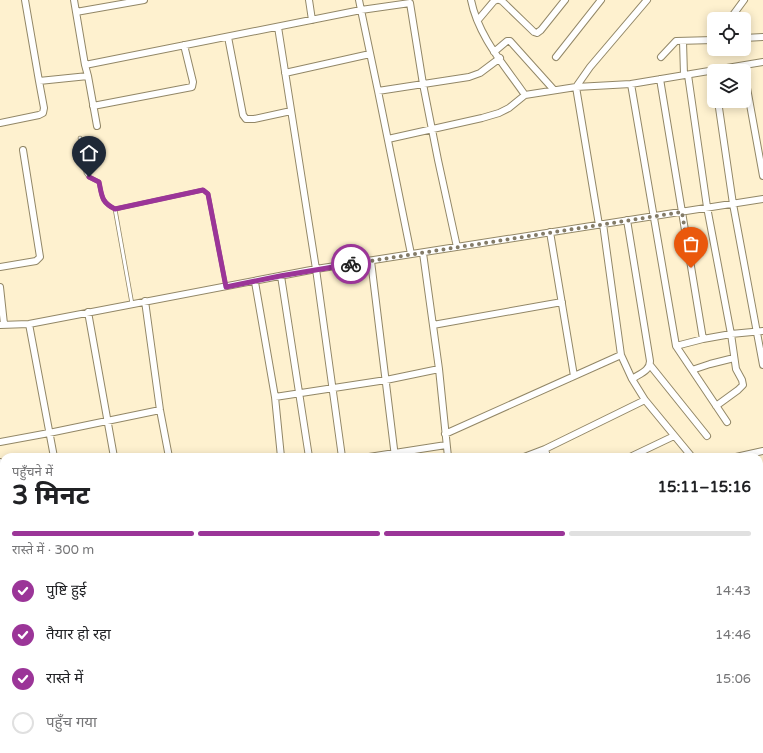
<!DOCTYPE html>
<html lang="hi">
<meta charset="utf-8">
<style>
:root{--surface:#fff;--page:#f6f6f6;--text:#202124;--muted:#757577;--line:#e0e0e0;--accent:#9b3598}
body{margin:0;font-family:"Varela Round","Noto Sans Devanagari",sans-serif;background:var(--page);color:var(--text);height:100vh;display:flex;flex-direction:column;font-size:15px;white-space:nowrap}
*{box-sizing:border-box;margin:0}
p{font-size:13px;color:var(--muted)}
.icon{flex:none;width:22px;height:22px;fill:none;stroke:currentColor;stroke-width:2;stroke-linecap:round;stroke-linejoin:round}
.map{position:relative;flex:1;overflow:hidden}
.panel{position:absolute;left:0px;top:453px;width:763px;height:300px;display:flex;flex-direction:column;background:var(--surface);border-radius:12px 12px 0 0;box-shadow:0 2px 10px #0003}
.panel>*{flex:none}
.buttons{position:absolute;left:707px;top:12px;display:grid;gap:8px}
.buttons a{display:grid;place-items:center;width:44px;height:44px;border-radius:6px;background:var(--surface);box-shadow:0 2px 10px #0003;font-size:20px}
.pin{position:absolute;display:grid;place-items:center;width:34px;height:34px;color:#fff;margin:-41px -17px;border-radius:50% 50% 50% 0;rotate:-45deg;box-shadow:0 0 4px #0007}
.pin .icon{rotate:45deg}
.courier{position:absolute;display:grid;place-items:center;width:40px;height:40px;margin:-20px;border:3px solid #9b3598;border-radius:50%;background:#fff;color:#222;box-shadow:0 1px 5px #0007}
.overview em{font-style:normal;font-weight:700}
.overview div{display:flex;flex-direction:column-reverse}
.overview{display:flex;align-items:center;justify-content:space-between;height:68px;padding:0 12px}
h1{font-size:26px;font-weight:700;line-height:30px}
.bar{display:grid;grid-template-columns:repeat(4,1fr);gap:6px 4px;align-content:center;height:48px;padding:0 12px}
.bar i{height:5px;border-radius:3px;background:var(--line)}
.bar .on{background:var(--accent)}
.bar p{grid-column:span 4}
ol{padding:0 12px;list-style:none}
li{display:flex;align-items:center;gap:12px;height:44px}
li p{margin-inline-start:auto}
li .icon{padding:4px;border-radius:50%;background:var(--accent);color:#fff;stroke-width:4}
li:last-child{color:var(--muted)}
li i{width:22px;height:22px;border:2px solid var(--line);border-radius:50%}
.map>svg:first-child{display:block}
</style>
<div class="map">
<svg width="763" height="753" viewBox="0 0 763 753">
<rect width="100%" height="100%" fill="#fef1cf"/>
<g fill="none" stroke-linecap="round" stroke-linejoin="round">
<defs>
<path id="lane" d="M80,138L86,173L89,177L99,182C102,196 101,202 115,209L132,304
M115,209L203,190L208,194L226,287"/>
<path id="street" d="M25,0L39,81L88,76L85,65
M74,0L85,65L361,10L359,0
M309,0L312,20
M471,0C478,36 505,66 525,95L576,87L631,84L763,62
M499,0L502,1L534,32L537,33L541,30L565,0
M76,12L144,0
M730,19L744,0
M478,20L494,1L497,0
M278,27L316,269L342,457
M228,37L243,115L246,119H254L291,111
M744,38L763,37
M683,41L684,75
M494,52L507,41H510L554,90
M556,57L601,0
M661,57L676,41L714,40
M743,66L763,176
M285,73L370,54
M688,75L707,207L731,334L736,369L742,380L743,385L738,390L716,406
M88,76L97,126
M660,79L703,339
M631,84L676,346L727,422
M378,91L469,77L480,73L500,58
M718,101L733,204L763,365
M93,106L192,87L193,82L184,45
M0,123L39,115L43,113L44,108L39,81
M388,139L482,118L499,113L509,108L525,95
M627,220L650,361C650,371 639,374 632,379
M603,224L621,355L632,379L645,400
M599,225L576,87L590,67L647,0
M550,232L574,376
M423,253L439,369L448,457
M411,254L378,91L361,10L410,3L423,84L438,160L457,247
M371,261L395,457
M0,267L36,261L40,257L23,150
M281,276L309,457
M255,282L275,397L281,457
M0,287L4,324
M145,301L160,410L169,457
M88,312L114,457
M29,324L54,457
M0,325L29,324L316,269L763,199
M433,325L562,302
M676,346L703,339L731,334L763,331
M650,365L707,436
M692,370L710,364L734,358
M275,397L386,380L439,369
M445,434L621,355
M0,442L49,433L160,410
M369,457L446,445
M524,457L545,449
M547,457L545,449L645,400L692,457
M630,457L674,436
M736,457L763,451
M0,462L4,487
M761,499L763,510
M0,528L4,526
M759,631L763,630
M759,681L763,680
M759,730L763,729
M58,749V753
M93,749V753
M194,749V753
M234,749L235,753
M282,749L283,753
M376,749L377,753
M423,749L424,753
M542,749L543,753
M655,749L656,753
M140,753L179,749
M334,753L364,749
M619,753L642,749"/>
<path id="secondary" d="M0,664L4,671
M25,749L26,753"/>
</defs>
<use href="#lane" stroke="#928767" stroke-width="4.5"/>
<use href="#street" stroke="#928767" stroke-width="8"/>
<use href="#secondary" stroke="#928767" stroke-width="10"/>
<use href="#lane" stroke="#fff" stroke-width="3"/>
<use href="#street" stroke="#fff" stroke-width="6"/>
<use href="#secondary" stroke="#fff" stroke-width="9"/>
</g>
<g fill="none" stroke-linecap="round" stroke-linejoin="round">
<path stroke="#837b67" stroke-width="4" stroke-dasharray="0 7.2" d="M351,264L682,212L691,268"/>
<path stroke="#9b3598" stroke-width="5" d="M89,177L99,182C102,196 101,202 115,209L203,190L208,194L226,287L280,276L351,264"/>
</g>
</svg>
<div class="buttons">
<a><svg class="icon" aria-label="locate" viewBox="0 0 24 24"><circle cx="12" cy="12" r="6"/><path d="M12 2v4M12 18v4M2 12h4M18 12h4"/></svg></a>
<a><svg class="icon" aria-label="layers" viewBox="0 0 24 24"><path d="M12 4l9 5-9 5-9-5zM3 14l9 5 9-5"/></svg></a>
</div>
<div class="pin" style="left:691px;top:268px;background:#ea580c"><svg class="icon" aria-label="bag" viewBox="0 0 24 24"><path d="M5 8h14l-1 12H6zM9 8a3 3 0 0 1 6 0"/></svg></div>
<div class="pin" style="left:89px;top:177px;background:#1f2937"><svg class="icon" aria-label="home" viewBox="0 0 24 24"><path d="M3 11l9-7 9 7M6 9v11h12V9"/></svg></div>
<div class="courier" style="left:351px;top:264px"><svg class="icon" aria-label="bike" viewBox="0 0 24 24"><circle cx="6" cy="16" r="4"/><circle cx="18" cy="16" r="4"/><path d="M6 16l4-8h5l3 8M10 8l3 8H6M13 5h3"/></svg></div>
<section class="panel">
<div class="overview"><div><h1>3 मिनट</h1><p>पहुँचने में</p></div><em>15:11–15:16</em></div>
<div class="bar"><i class="on"></i><i class="on"></i><i class="on"></i><i></i><p>रास्ते में · 300 m</p></div>
<ol>
<li><svg class="icon" aria-label="check" viewBox="0 0 24 24"><path d="M5 12l5 5 9-10"/></svg>पुष्टि हुई<p>14:43</p></li>
<li><svg class="icon" aria-label="check" viewBox="0 0 24 24"><path d="M5 12l5 5 9-10"/></svg>तैयार हो रहा<p>14:46</p></li>
<li><svg class="icon" aria-label="check" viewBox="0 0 24 24"><path d="M5 12l5 5 9-10"/></svg>रास्ते में<p>15:06</p></li>
<li><i></i>पहुँच गया</li>
</ol>
</section>
</div>
